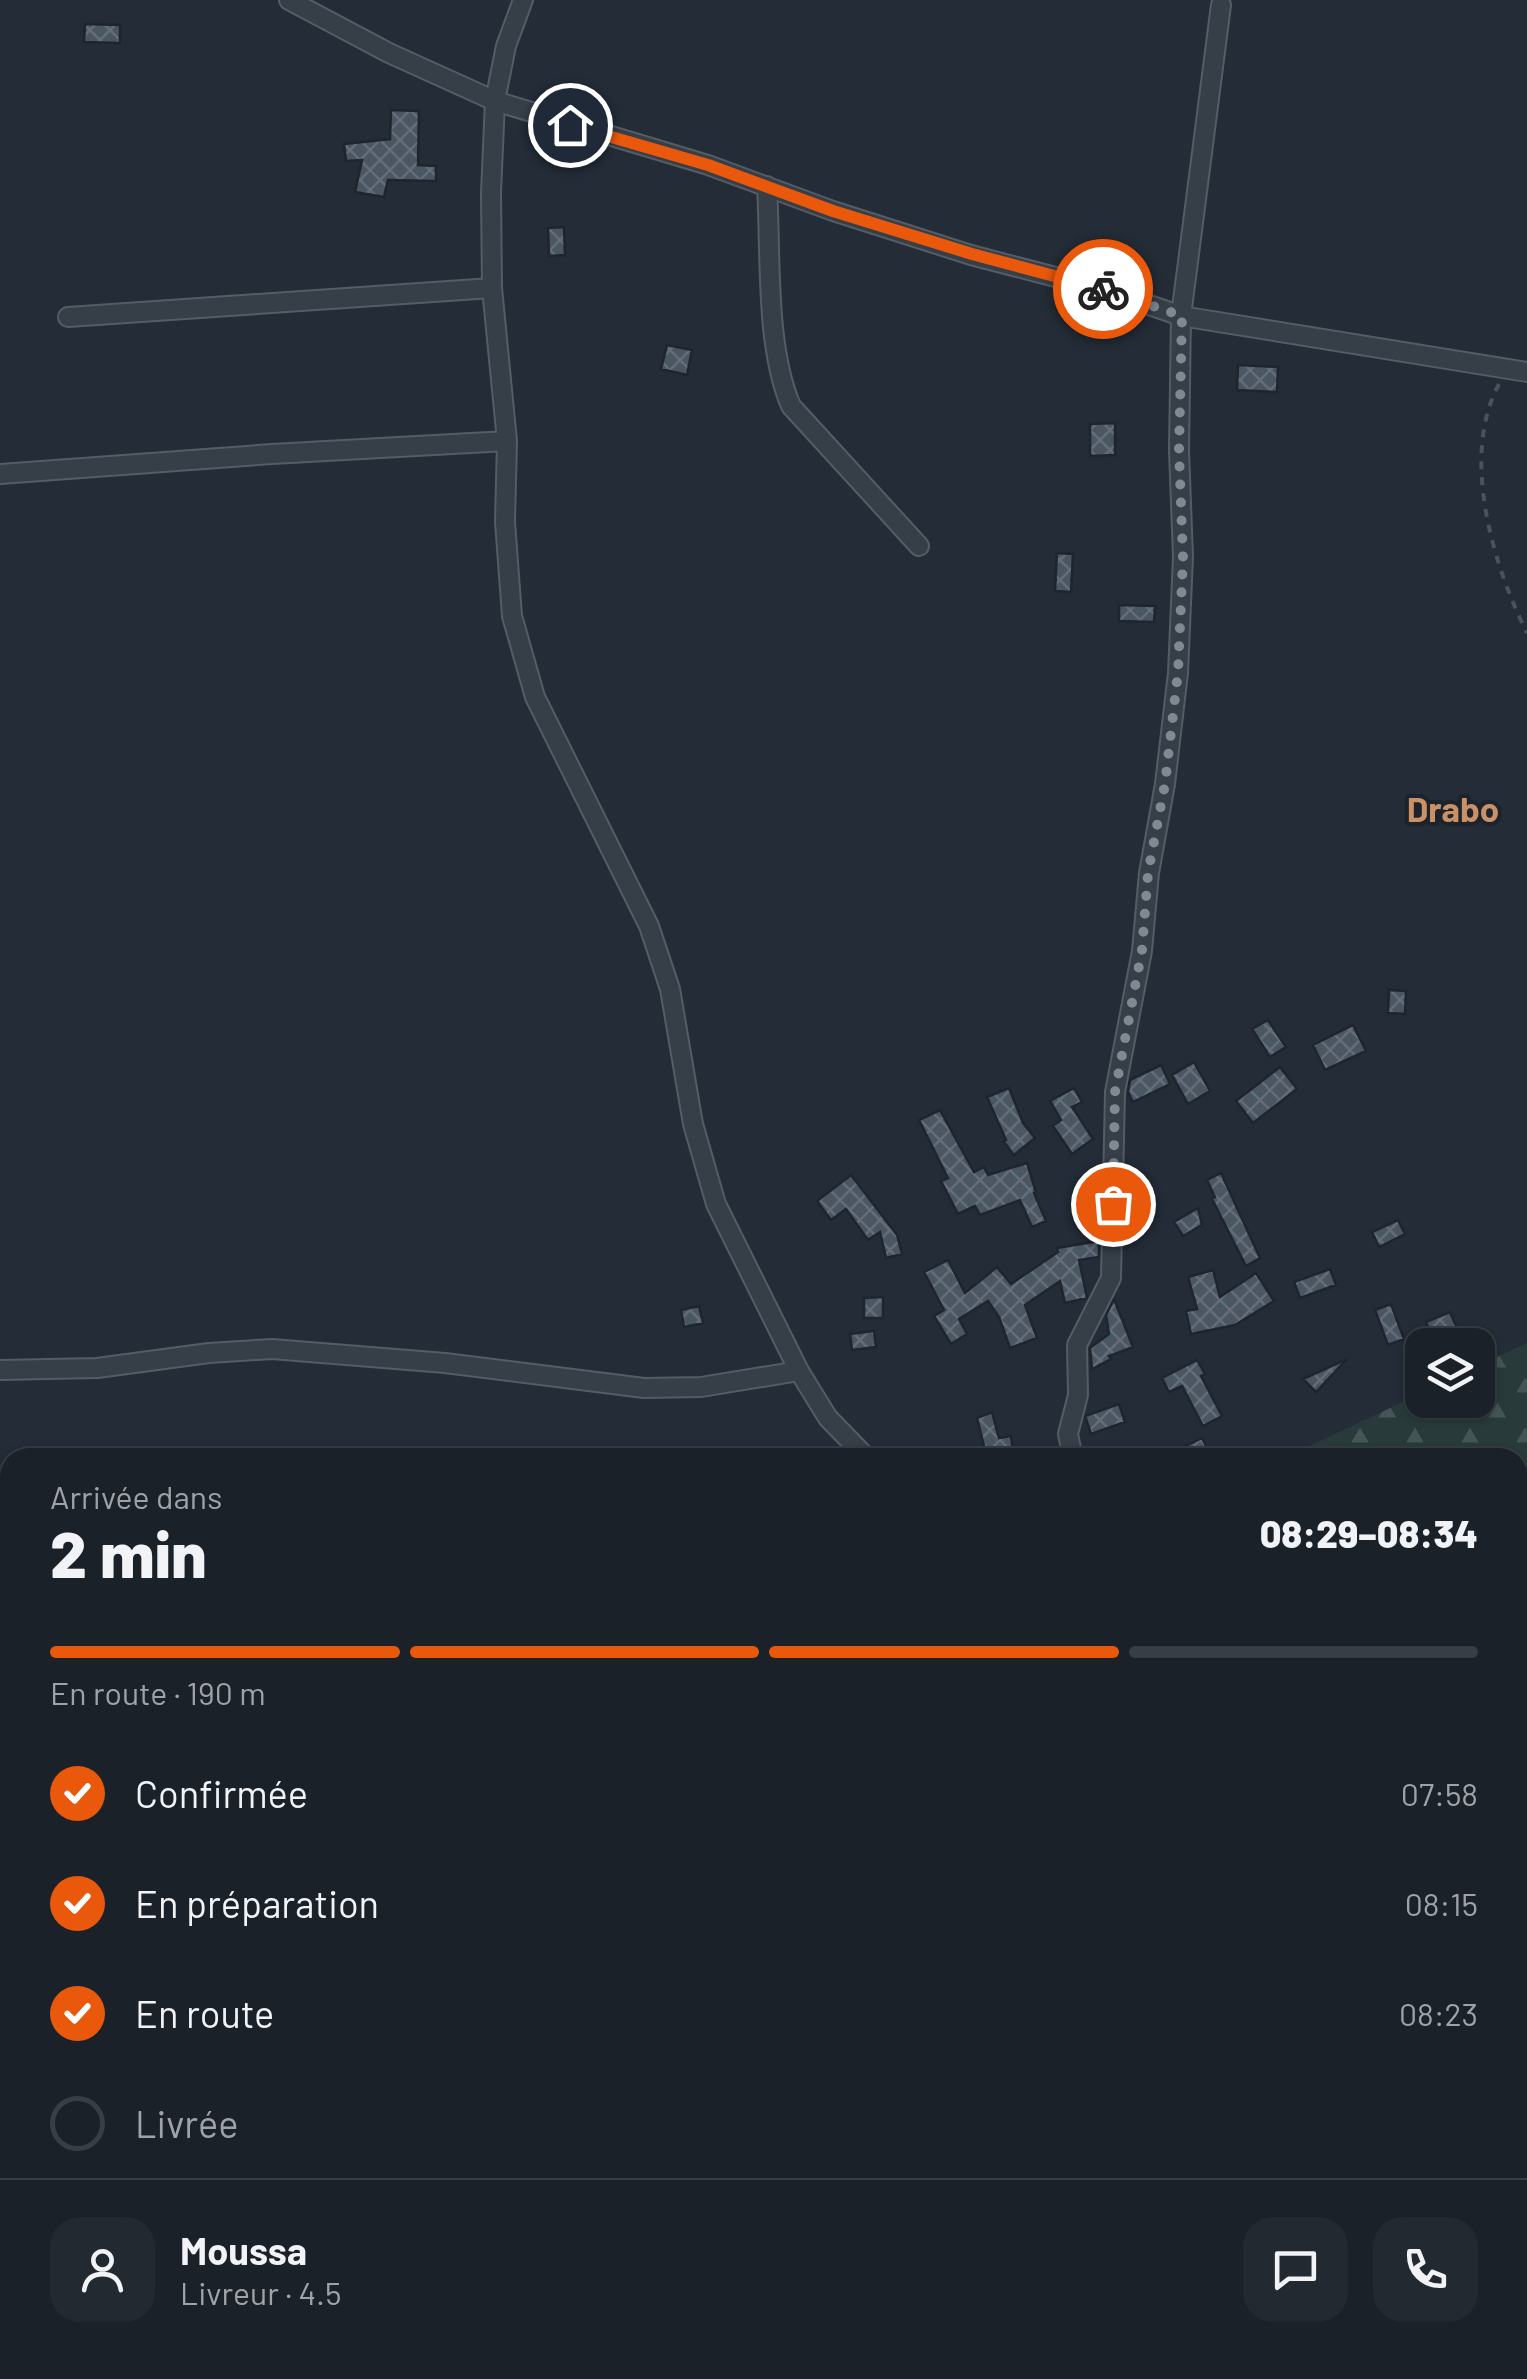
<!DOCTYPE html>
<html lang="fr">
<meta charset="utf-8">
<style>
:root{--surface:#1a2129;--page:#232931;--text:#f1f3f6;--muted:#9fa3a8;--line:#383e46;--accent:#ea580c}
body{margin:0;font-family:Barlow,sans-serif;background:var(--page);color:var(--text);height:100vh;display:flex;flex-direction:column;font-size:38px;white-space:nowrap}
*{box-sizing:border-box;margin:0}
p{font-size:32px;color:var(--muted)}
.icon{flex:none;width:55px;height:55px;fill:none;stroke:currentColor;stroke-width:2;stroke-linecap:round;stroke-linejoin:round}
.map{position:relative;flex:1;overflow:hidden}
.drawer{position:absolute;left:0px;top:1448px;width:1528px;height:932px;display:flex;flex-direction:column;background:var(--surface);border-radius:30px 30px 0 0;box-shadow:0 2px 8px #0004,0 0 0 2px var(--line)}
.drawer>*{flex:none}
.tools{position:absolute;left:1405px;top:1328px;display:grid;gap:20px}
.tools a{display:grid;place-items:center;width:90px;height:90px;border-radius:20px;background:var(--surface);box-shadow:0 2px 8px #0004,0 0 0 2px var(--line);font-size:50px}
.pin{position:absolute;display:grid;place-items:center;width:85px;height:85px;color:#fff;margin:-42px;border:5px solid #fff;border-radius:50%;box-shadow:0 2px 10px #0007}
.courier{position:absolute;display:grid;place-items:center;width:100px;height:100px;margin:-50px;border:8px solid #ea580c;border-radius:50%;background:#fff;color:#222;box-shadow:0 2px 12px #0007}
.overview em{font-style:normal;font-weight:800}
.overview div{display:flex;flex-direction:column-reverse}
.overview{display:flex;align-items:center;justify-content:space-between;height:170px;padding:0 50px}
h1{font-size:65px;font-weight:800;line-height:75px}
.bar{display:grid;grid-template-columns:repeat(4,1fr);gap:15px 10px;align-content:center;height:120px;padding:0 50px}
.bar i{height:12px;border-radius:8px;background:var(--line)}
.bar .selected{background:var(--accent)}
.bar p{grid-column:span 4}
.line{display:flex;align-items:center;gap:25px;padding:0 50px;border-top:2px solid var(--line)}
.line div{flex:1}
.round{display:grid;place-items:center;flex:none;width:105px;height:105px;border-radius:30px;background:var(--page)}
ol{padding:0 50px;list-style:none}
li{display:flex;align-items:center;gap:30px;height:110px}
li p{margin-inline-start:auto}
li .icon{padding:10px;border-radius:50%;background:var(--accent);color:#fff;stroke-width:4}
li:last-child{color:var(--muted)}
li i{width:55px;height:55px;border:5px solid var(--line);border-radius:50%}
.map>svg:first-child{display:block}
</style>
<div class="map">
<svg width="1527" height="2379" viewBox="0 0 1527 2379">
<defs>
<pattern id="forest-firs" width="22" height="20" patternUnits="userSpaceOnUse" patternTransform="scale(2.5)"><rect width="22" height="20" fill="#283a3a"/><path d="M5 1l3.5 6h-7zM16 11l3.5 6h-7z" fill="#455455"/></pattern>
<pattern id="building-cross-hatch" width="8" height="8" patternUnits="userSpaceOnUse" patternTransform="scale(2.5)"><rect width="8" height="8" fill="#4b5663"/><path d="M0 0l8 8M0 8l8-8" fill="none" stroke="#636c78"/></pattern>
</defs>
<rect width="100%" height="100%" fill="#232c37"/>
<path fill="url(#forest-firs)" d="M1527,1343V2110L1521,2096L1518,2097V1458L1286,1457L1422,1393V1400H1478V1366Z
M609,2370H883L878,2379H616Z"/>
<path fill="url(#building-cross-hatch)" stroke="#1e252e" stroke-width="2.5" d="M85,24L120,25V43L84,42Z
M391,110L419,111L418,165L436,166V181L388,180L384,197L355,192L362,160L346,161L344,144L390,139Z
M564,227L565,255L549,256L548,228Z
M667,345L692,350L687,375L661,369Z
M1238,365L1278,367L1277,392L1237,390Z
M1115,423V455L1090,456V424Z
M1057,553L1073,554L1071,592L1055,591Z
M1119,605L1155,606L1154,622L1119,621Z
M1389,990L1406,991L1405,1014L1388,1013Z
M1268,1020L1286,1047L1270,1057L1252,1029Z
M1353,1025L1366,1051L1325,1070L1313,1045Z
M1194,1062L1210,1091L1188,1104L1172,1075Z
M1161,1065L1170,1084L1133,1102L1128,1092L1130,1080Z
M1280,1067L1297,1089L1253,1123L1236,1101Z
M1009,1088L1023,1123L1035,1138L1014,1155L1004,1142L1006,1140L987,1097Z
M1074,1088L1082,1102L1072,1107L1093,1139L1072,1154L1053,1126L1061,1120L1050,1101Z
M940,1110L974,1172L984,1167L988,1175L1027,1163L1036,1193H1034L1046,1221L1032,1227L1020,1200L980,1215L975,1206L958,1214L941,1181L948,1178L919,1120Z
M1221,1173L1260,1258L1246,1266L1212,1199L1215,1197L1207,1180Z
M851,1175L897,1235L902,1254L886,1258L880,1232L868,1240L846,1209L831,1220L817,1201Z
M1198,1208L1202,1225L1183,1236L1174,1222Z
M1398,1220L1405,1234L1379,1247L1372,1232Z
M1099,1241V1257L1079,1260L1087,1298L1065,1303L1060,1281L1025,1305L1037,1338L1010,1348L999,1317L988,1301L959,1319L967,1334L951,1344L934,1316L944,1310L924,1272L948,1260L965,1293L997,1267L1011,1284L1058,1252L1057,1248Z
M1330,1269L1336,1285L1300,1298L1294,1282Z
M1213,1270L1220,1297L1256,1273L1274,1301L1235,1325L1191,1334L1186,1311L1197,1309L1188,1277Z
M883,1297V1318H864V1298Z
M1114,1299L1133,1347L1109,1356L1111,1359L1092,1369L1090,1348L1109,1334L1106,1315Z
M1391,1304L1404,1339L1388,1345L1375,1310Z
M699,1306L703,1323L684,1327L681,1310Z
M1450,1312L1457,1328L1433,1338L1426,1322Z
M874,1331L876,1347L852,1350L850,1334Z
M1347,1359L1316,1392L1303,1379Z
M1197,1360L1205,1374L1201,1376L1222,1416L1203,1426L1182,1386L1169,1392L1162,1378Z
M1119,1404L1125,1422L1091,1434L1085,1416Z
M992,1412L999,1438L1011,1436L1014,1458H987L977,1418Z
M1202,1438L1212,1458H1161Z"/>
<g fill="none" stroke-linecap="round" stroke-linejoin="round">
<defs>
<path id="minor" d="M289,0L389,53L495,101L708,165L833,211L971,255L1109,291L1181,316L1527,372
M523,0L506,46L495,101L491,193L492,288L507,441L505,522L512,616L535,697L649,926L670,989L693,1124L716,1204L799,1371L828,1418L867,1458
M767,186C771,252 765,346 791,406L919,546
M68,317L492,288
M0,474L272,454L507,441
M0,1370L97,1368L209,1353L272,1349L445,1363L644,1388L701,1387L799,1371
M1073,1458L1068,1434L1078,1395L1077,1345L1111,1278L1115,1092L1142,951L1149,873L1165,784L1178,673L1183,557L1179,451L1181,316L1221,5
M1518,2207L1527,2211
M165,2370L166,2379
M894,2379L898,2370"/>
</defs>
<use href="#minor" stroke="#545c66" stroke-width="22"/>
<path stroke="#455558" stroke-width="4" stroke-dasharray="8 8" stroke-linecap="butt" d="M1499,384C1460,456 1493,565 1527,633"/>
<use href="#minor" stroke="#363e48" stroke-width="18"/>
</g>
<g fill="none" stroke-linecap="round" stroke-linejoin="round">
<path stroke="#7f8893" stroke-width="10" stroke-dasharray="0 18" d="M1103,289L1182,316L1179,451L1183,558L1178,672L1165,784L1148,873L1142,950L1115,1092L1113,1204"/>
<path stroke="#ea580c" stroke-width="12" d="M570,125L708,165L833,211L972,254L1103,289"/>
</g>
<g text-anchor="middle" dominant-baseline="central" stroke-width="8" stroke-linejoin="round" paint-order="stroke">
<g font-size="35" font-weight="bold" fill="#ca9166" stroke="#1c232c">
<text x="1453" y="808">Drabo</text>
</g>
</g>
</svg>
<div class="tools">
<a><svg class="icon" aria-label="layers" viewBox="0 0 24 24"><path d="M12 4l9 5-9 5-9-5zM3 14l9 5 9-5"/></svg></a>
</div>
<div class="pin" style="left:1113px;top:1204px;background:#ea580c"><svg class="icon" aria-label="bag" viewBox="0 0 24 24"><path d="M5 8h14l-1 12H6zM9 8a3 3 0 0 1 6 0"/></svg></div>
<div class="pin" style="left:570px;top:125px;background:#1f2937"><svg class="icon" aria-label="home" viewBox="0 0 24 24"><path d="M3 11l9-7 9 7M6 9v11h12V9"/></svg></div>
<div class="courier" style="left:1103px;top:289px"><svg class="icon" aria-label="bike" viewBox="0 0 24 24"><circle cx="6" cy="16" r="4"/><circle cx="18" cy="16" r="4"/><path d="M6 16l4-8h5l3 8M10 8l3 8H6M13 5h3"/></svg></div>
<section class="drawer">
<div class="overview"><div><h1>2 min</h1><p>Arrivée dans</p></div><em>08:29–08:34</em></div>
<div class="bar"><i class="selected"></i><i class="selected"></i><i class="selected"></i><i></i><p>En route · 190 m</p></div>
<ol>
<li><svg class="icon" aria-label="check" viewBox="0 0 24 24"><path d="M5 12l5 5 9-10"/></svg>Confirmée<p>07:58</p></li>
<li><svg class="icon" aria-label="check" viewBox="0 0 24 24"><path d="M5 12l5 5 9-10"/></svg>En préparation<p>08:15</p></li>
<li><svg class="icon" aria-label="check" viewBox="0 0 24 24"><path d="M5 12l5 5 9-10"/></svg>En route<p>08:23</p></li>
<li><i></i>Livrée</li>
</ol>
<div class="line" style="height:180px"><a class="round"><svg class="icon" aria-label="person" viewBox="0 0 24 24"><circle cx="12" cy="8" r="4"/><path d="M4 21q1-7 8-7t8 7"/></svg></a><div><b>Moussa</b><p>Livreur · 4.5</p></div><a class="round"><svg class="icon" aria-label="chat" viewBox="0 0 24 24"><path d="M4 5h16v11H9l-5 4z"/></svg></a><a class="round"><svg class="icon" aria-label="phone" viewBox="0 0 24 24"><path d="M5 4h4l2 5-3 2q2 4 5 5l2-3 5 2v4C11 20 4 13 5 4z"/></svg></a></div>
</section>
</div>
